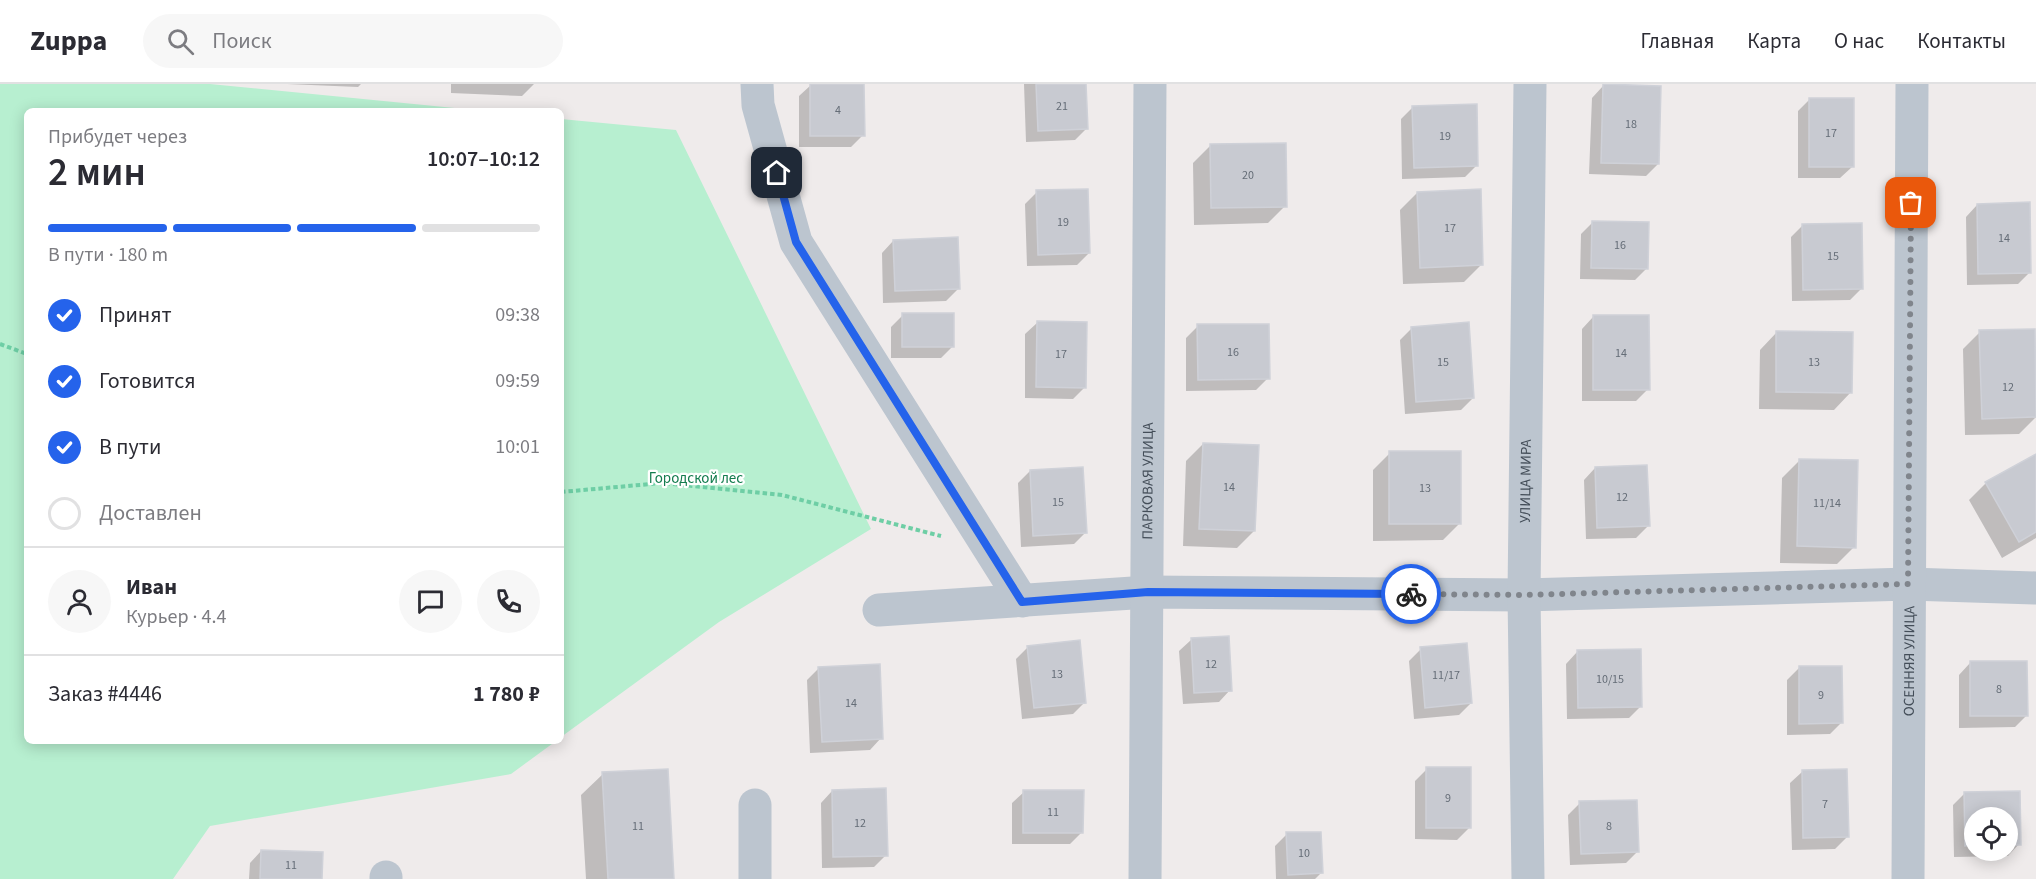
<!DOCTYPE html>
<html lang="ru">
<meta charset="utf-8">
<style>
:root{--surface:#fff;--page:#f7f7f7;--text:#2b2b33;--muted:#7c7c81;--line:#e1e1e2;--accent:#2563eb}
body{margin:0;font-family:"Source Sans 3",sans-serif;background:var(--page);color:var(--text);height:100vh;display:flex;flex-direction:column;font-size:22px;white-space:nowrap}
*{box-sizing:border-box;margin:0}
p{font-size:20px;color:var(--muted)}
.icon{flex:none;width:33px;height:33px;fill:none;stroke:currentColor;stroke-width:2;stroke-linecap:round;stroke-linejoin:round}
.map{position:relative;flex:1;overflow:hidden}
.panel{position:absolute;left:24px;top:24px;width:540px;height:636px;display:flex;flex-direction:column;background:var(--surface);border-radius:9px;box-shadow:0 3px 15px #0003}
.panel>*{flex:none}
.buttons{position:absolute;left:1964px;top:723px;display:grid;gap:12px}
.buttons a{display:grid;place-items:center;width:54px;height:54px;border-radius:50%;background:var(--surface);box-shadow:0 3px 15px #0003;font-size:30px}
.pin{position:absolute;display:grid;place-items:center;width:51px;height:51px;color:#fff;margin:-26px;border-radius:12px;box-shadow:0 3px 9px #0006}
.courier{position:absolute;display:grid;place-items:center;width:60px;height:60px;margin:-30px;border:4px solid #2563eb;border-radius:50%;background:#fff;color:#222;box-shadow:0 2px 8px #0007}
.overview em{font-style:normal;font-weight:600}
.overview div{display:flex;flex-direction:column-reverse}
.overview{display:flex;align-items:center;justify-content:space-between;height:102px;padding:0 24px}
h1{font-size:39px;font-weight:600;line-height:45px}
.bar{display:grid;grid-template-columns:repeat(4,1fr);gap:9px 6px;align-content:center;height:72px;padding:0 24px}
.bar i{height:8px;border-radius:4px;background:var(--line)}
.bar .selected{background:var(--accent)}
.bar p{grid-column:span 4}
.line{display:flex;align-items:center;gap:15px;padding:0 24px;border-top:2px solid var(--line)}
.line div{flex:1}
.round{display:grid;place-items:center;flex:none;width:63px;height:63px;border-radius:32px;background:var(--page)}
ol{padding:0 24px;list-style:none}
li{display:flex;align-items:center;gap:18px;height:66px}
li p{margin-inline-start:auto}
li .icon{padding:6px;border-radius:50%;background:var(--accent);color:#fff;stroke-width:4}
li:last-child{color:var(--muted)}
li i{width:33px;height:33px;border:3px solid var(--line);border-radius:50%}
header{display:flex;align-items:center;gap:36px;box-sizing:border-box;height:84px;padding:0 30px;background:var(--surface);border-bottom:2px solid var(--line)}
header strong{font-size:28px}
nav{display:flex;gap:33px;margin-inline-start:auto;font-size:21px}
.search{width:420px;height:54px;background:var(--page);display:flex;align-items:center;gap:15px;box-sizing:border-box;padding:0 21px;border-radius:33px;color:var(--muted);font-size:22px}
.map>svg:first-child{display:block}
</style>
<header>
<strong>Zuppa</strong>
<div class="search"><svg class="icon" aria-label="search" viewBox="0 0 24 24"><circle cx="10" cy="10" r="6"/><path d="M15 15l6 6"/></svg>Поиск</div>
<nav><a>Главная</a><a>Карта</a><a>О нас</a><a>Контакты</a></nav>
</header>
<div class="map">
<svg width="2036" height="795" viewBox="0 0 2036 795">
<rect width="100%" height="100%" fill="#efebeb"/>
<path fill="#b7efd0" d="M0,0H210L485,27H27V657H556L511,690L210,742L173,795H0Z
M561,35L676,46L871,445L719,538L561,653Z"/>
<path fill="#0003" fill-rule="evenodd" d="M287,0H361L358,3Z
M451,0H534L522,12L451,9Z
M1024,0H1085L1087,44L1075,56L1026,58Z
M811,1L863,51L851,63H799V12Z
M1603,2L1658,80L1646,92L1589,90L1592,14Z
M1809,16L1852,83L1840,94H1798V27Z
M1413,23L1477,81L1465,93L1402,95L1401,35Z
M1210,62L1285,122L1268,139L1194,141L1193,79Z
M1037,108L1089,169L1077,181L1027,182L1025,120Z
M1417,109L1482,180L1464,198L1403,200L1400,126Z
M1977,121L2030,188L2018,200L1967,201L1966,133Z
M1593,138L1647,184L1635,196L1580,195L1581,150Z
M1803,141L1862,204L1850,216L1792,217L1791,153Z
M893,157L958,205L946,217L883,219L882,169Z
M903,231L953,262L941,274H891V243Z
M1593,233L1648,305L1636,317H1582V245Z
M1037,239L1085,303L1073,315L1025,314V250Z
M1198,242L1268,294L1256,306L1186,307V254Z
M1412,244L1473,314L1461,326L1405,330L1400,256Z
M2034,246L2036,333L2019,350L1965,351L1963,265L1980,248Z
M1777,248L1851,308L1834,326L1759,325L1760,266Z
M1203,360L1254,447L1237,464L1183,462L1186,377Z
M1390,369L1460,439L1443,456L1373,457V386Z
M2036,371V454L2002,474L1969,416L1986,399Z
M1799,377L1854,463L1837,480L1780,479L1782,394Z
M1595,384L1648,442L1636,454L1586,455L1584,396Z
M1030,387L1085,449L1074,460L1021,463L1018,399Z
M1191,556L1230,606L1219,618L1183,620L1179,567Z
M1028,563L1085,618L1073,630L1022,635L1016,575Z
M1421,565L1471,619L1459,631L1414,635L1409,577Z
M1577,568L1641,622L1629,634L1567,635L1566,580Z
M1970,579L2027,631L2015,643L1959,644V591Z
M819,584L881,654L870,666L810,669L807,596Z
M1799,584L1841,639L1830,650L1787,651V596Z
M1427,685L1469,744L1457,756L1415,755V697Z
M1802,688L1847,753L1835,765L1792,766L1790,699Z
M603,690L672,795H586L581,711Z
M832,707L886,771L874,783L822,784L821,719Z
M1024,708L1082,748L1070,760H1012V719Z
M1965,709H2019V760L2008,772L1954,773L1953,721ZM1974,734H2007V766H1974Z
M1580,719L1638,767L1626,779L1570,781L1568,731Z
M1287,750L1321,789L1315,795H1276L1275,762Z
M261,767L320,795H249L250,779Z"/>
<path fill="#c8cad1" stroke="#cfd1d8" stroke-width="1.5" d="M810,0H864L865,52H810Z
M1036,0H1086L1088,45L1038,47Z
M1603,0L1661,2L1659,80L1601,79Z
M1809,14H1854V83H1809Z
M1477,20L1478,82L1414,84L1412,22Z
M1286,59L1287,123L1211,124L1210,60Z
M1088,105L1090,169L1038,171L1036,106Z
M1481,105L1483,181L1420,184L1417,108Z
M2030,118L2031,189L1978,190L1977,120Z
M1592,137L1649,138L1648,185L1591,184Z
M1862,139L1863,205L1803,206L1802,140Z
M958,153L960,205L895,207L893,156Z
M902,229H954V263H902Z
M1593,231H1649L1650,306H1593Z
M1037,237L1087,238L1086,304L1036,303Z
M1469,238L1474,314L1416,318L1411,243Z
M1197,240H1269L1270,295L1198,296Z
M2035,245L2036,333L1982,335L1979,246Z
M1776,247L1853,248L1852,309L1776,308Z
M1203,359L1259,361L1255,447L1199,445Z
M1389,367H1461V440H1389Z
M2036,370V448L2019,458L1985,398Z
M1799,375L1858,376L1856,464L1797,462Z
M1647,381L1650,442L1597,444L1595,383Z
M1083,383L1087,449L1033,452L1030,386Z
M1229,552L1232,607L1194,609L1191,554Z
M1080,556L1086,619L1034,624L1027,562Z
M1467,559L1472,619L1425,624L1420,563Z
M1641,565L1642,623L1578,624L1577,566Z
M1970,577H2027L2028,632H1970Z
M880,580L883,655L822,658L818,583Z
M1799,582H1842L1843,639L1799,640Z
M1426,683H1471V744H1426Z
M668,685L674,795H608L602,688Z
M1847,685L1849,753L1803,754L1802,686Z
M886,704L888,772L833,773L832,706Z
M1023,706H1084L1083,749H1023Z
M2020,707L2021,761H2007V734H1974V761L1965,762L1964,708Z
M1637,716L1639,768L1581,770L1579,717Z
M1286,748H1321L1323,789L1288,791Z
M261,766L323,768L322,795H260Z"/>
<g fill="none" stroke-linecap="round" stroke-linejoin="round">
<path stroke="#6ecea5" stroke-width="4" stroke-dasharray="4.5 3" stroke-linecap="butt" d="M0,260L27,270
M561,408L662,399L782,411L941,452"/>
<g stroke="#bcc5cf" stroke-width="33">
<path d="M757,0L758,21L796,158L1022,517"/>
<path d="M879,526L1148,508L1524,511L1909,500L2036,504"/>
<path d="M755,721V795"/>
<path d="M386,795V793"/>
<path id="s1" d="M1145,795L1150,0"/>
<path id="s2" d="M1528,795L1524,511L1530,0"/>
<path id="s3" d="M1908,795L1912,0"/>
</g>
</g>
<g fill="none" stroke-linecap="round" stroke-linejoin="round">
<path stroke="#80858c" stroke-width="6" stroke-dasharray="0 10.8" d="M1411,510L1524,511L1908,500L1911,119"/>
<path stroke="#2563eb" stroke-width="8" d="M777,89L796,158L1022,518L1148,508L1411,510"/>
</g>
<g text-anchor="middle" dominant-baseline="central" stroke-width="4.5" stroke-linejoin="round" paint-order="stroke">
<g font-size="12" fill="#656d77">
<text x="1062" y="22">21</text>
<text x="838" y="26">4</text>
<text x="1631" y="40">18</text>
<text x="1831" y="49">17</text>
<text x="1445" y="52">19</text>
<text x="1248" y="91">20</text>
<text x="1063" y="138">19</text>
<text x="1450" y="144">17</text>
<text x="2004" y="154">14</text>
<text x="1620" y="161">16</text>
<text x="1833" y="172">15</text>
<text x="1233" y="268">16</text>
<text x="1621" y="269">14</text>
<text x="1061" y="270">17</text>
<text x="1443" y="278">15</text>
<text x="1814" y="278">13</text>
<text x="2008" y="303">12</text>
<text x="1229" y="403">14</text>
<text x="1425" y="404">13</text>
<text x="1622" y="413">12</text>
<text x="1058" y="418">15</text>
<text x="1827" y="419">11/14</text>
<text x="1211" y="580">12</text>
<text x="1057" y="590">13</text>
<text x="1446" y="591">11/17</text>
<text x="1610" y="595">10/15</text>
<text x="1999" y="605">8</text>
<text x="1821" y="611">9</text>
<text x="851" y="619">14</text>
<text x="1448" y="714">9</text>
<text x="1825" y="720">7</text>
<text x="1053" y="728">11</text>
<text x="860" y="739">12</text>
<text x="638" y="742">11</text>
<text x="1609" y="742">8</text>
<text x="1304" y="769">10</text>
<text x="291" y="781">11</text>
</g>
<g font-size="15" fill="#137c4e" stroke="#fff">
<text x="696" y="394">Городской лес</text>
</g>
<g font-size="15" fill="#444e59" stroke="#fff">
<text stroke="none"><textPath href="#s1" startOffset="398">ПАРКОВАЯ УЛИЦА</textPath></text>
<text stroke="none"><textPath href="#s2" startOffset="398">УЛИЦА МИРА</textPath></text>
<text stroke="none"><textPath href="#s3" startOffset="218">ОСЕННЯЯ УЛИЦА</textPath></text>
</g>
</g>
</svg>
<div class="buttons">
<a><svg class="icon" aria-label="locate" viewBox="0 0 24 24"><circle cx="12" cy="12" r="6"/><path d="M12 2v4M12 18v4M2 12h4M18 12h4"/></svg></a>
</div>
<div class="pin" style="left:1911px;top:119px;background:#ea580c"><svg class="icon" aria-label="bag" viewBox="0 0 24 24"><path d="M5 8h14l-1 12H6zM9 8a3 3 0 0 1 6 0"/></svg></div>
<div class="pin" style="left:777px;top:89px;background:#1f2937"><svg class="icon" aria-label="home" viewBox="0 0 24 24"><path d="M3 11l9-7 9 7M6 9v11h12V9"/></svg></div>
<div class="courier" style="left:1411px;top:510px"><svg class="icon" aria-label="bike" viewBox="0 0 24 24"><circle cx="6" cy="16" r="4"/><circle cx="18" cy="16" r="4"/><path d="M6 16l4-8h5l3 8M10 8l3 8H6M13 5h3"/></svg></div>
<section class="panel">
<div class="overview"><div><h1>2 мин</h1><p>Прибудет через</p></div><em>10:07–10:12</em></div>
<div class="bar"><i class="selected"></i><i class="selected"></i><i class="selected"></i><i></i><p>В пути · 180 m</p></div>
<ol>
<li><svg class="icon" aria-label="check" viewBox="0 0 24 24"><path d="M5 12l5 5 9-10"/></svg>Принят<p>09:38</p></li>
<li><svg class="icon" aria-label="check" viewBox="0 0 24 24"><path d="M5 12l5 5 9-10"/></svg>Готовится<p>09:59</p></li>
<li><svg class="icon" aria-label="check" viewBox="0 0 24 24"><path d="M5 12l5 5 9-10"/></svg>В пути<p>10:01</p></li>
<li><i></i>Доставлен</li>
</ol>
<div class="line" style="height:108px"><a class="round"><svg class="icon" aria-label="person" viewBox="0 0 24 24"><circle cx="12" cy="8" r="4"/><path d="M4 21q1-7 8-7t8 7"/></svg></a><div><b>Иван</b><p>Курьер · 4.4</p></div><a class="round"><svg class="icon" aria-label="chat" viewBox="0 0 24 24"><path d="M4 5h16v11H9l-5 4z"/></svg></a><a class="round"><svg class="icon" aria-label="phone" viewBox="0 0 24 24"><path d="M5 4h4l2 5-3 2q2 4 5 5l2-3 5 2v4C11 20 4 13 5 4z"/></svg></a></div>
<div class="line" style="height:78px"><div>Заказ #4446</div><b>1 780 ₽</b></div>
</section>
</div>
